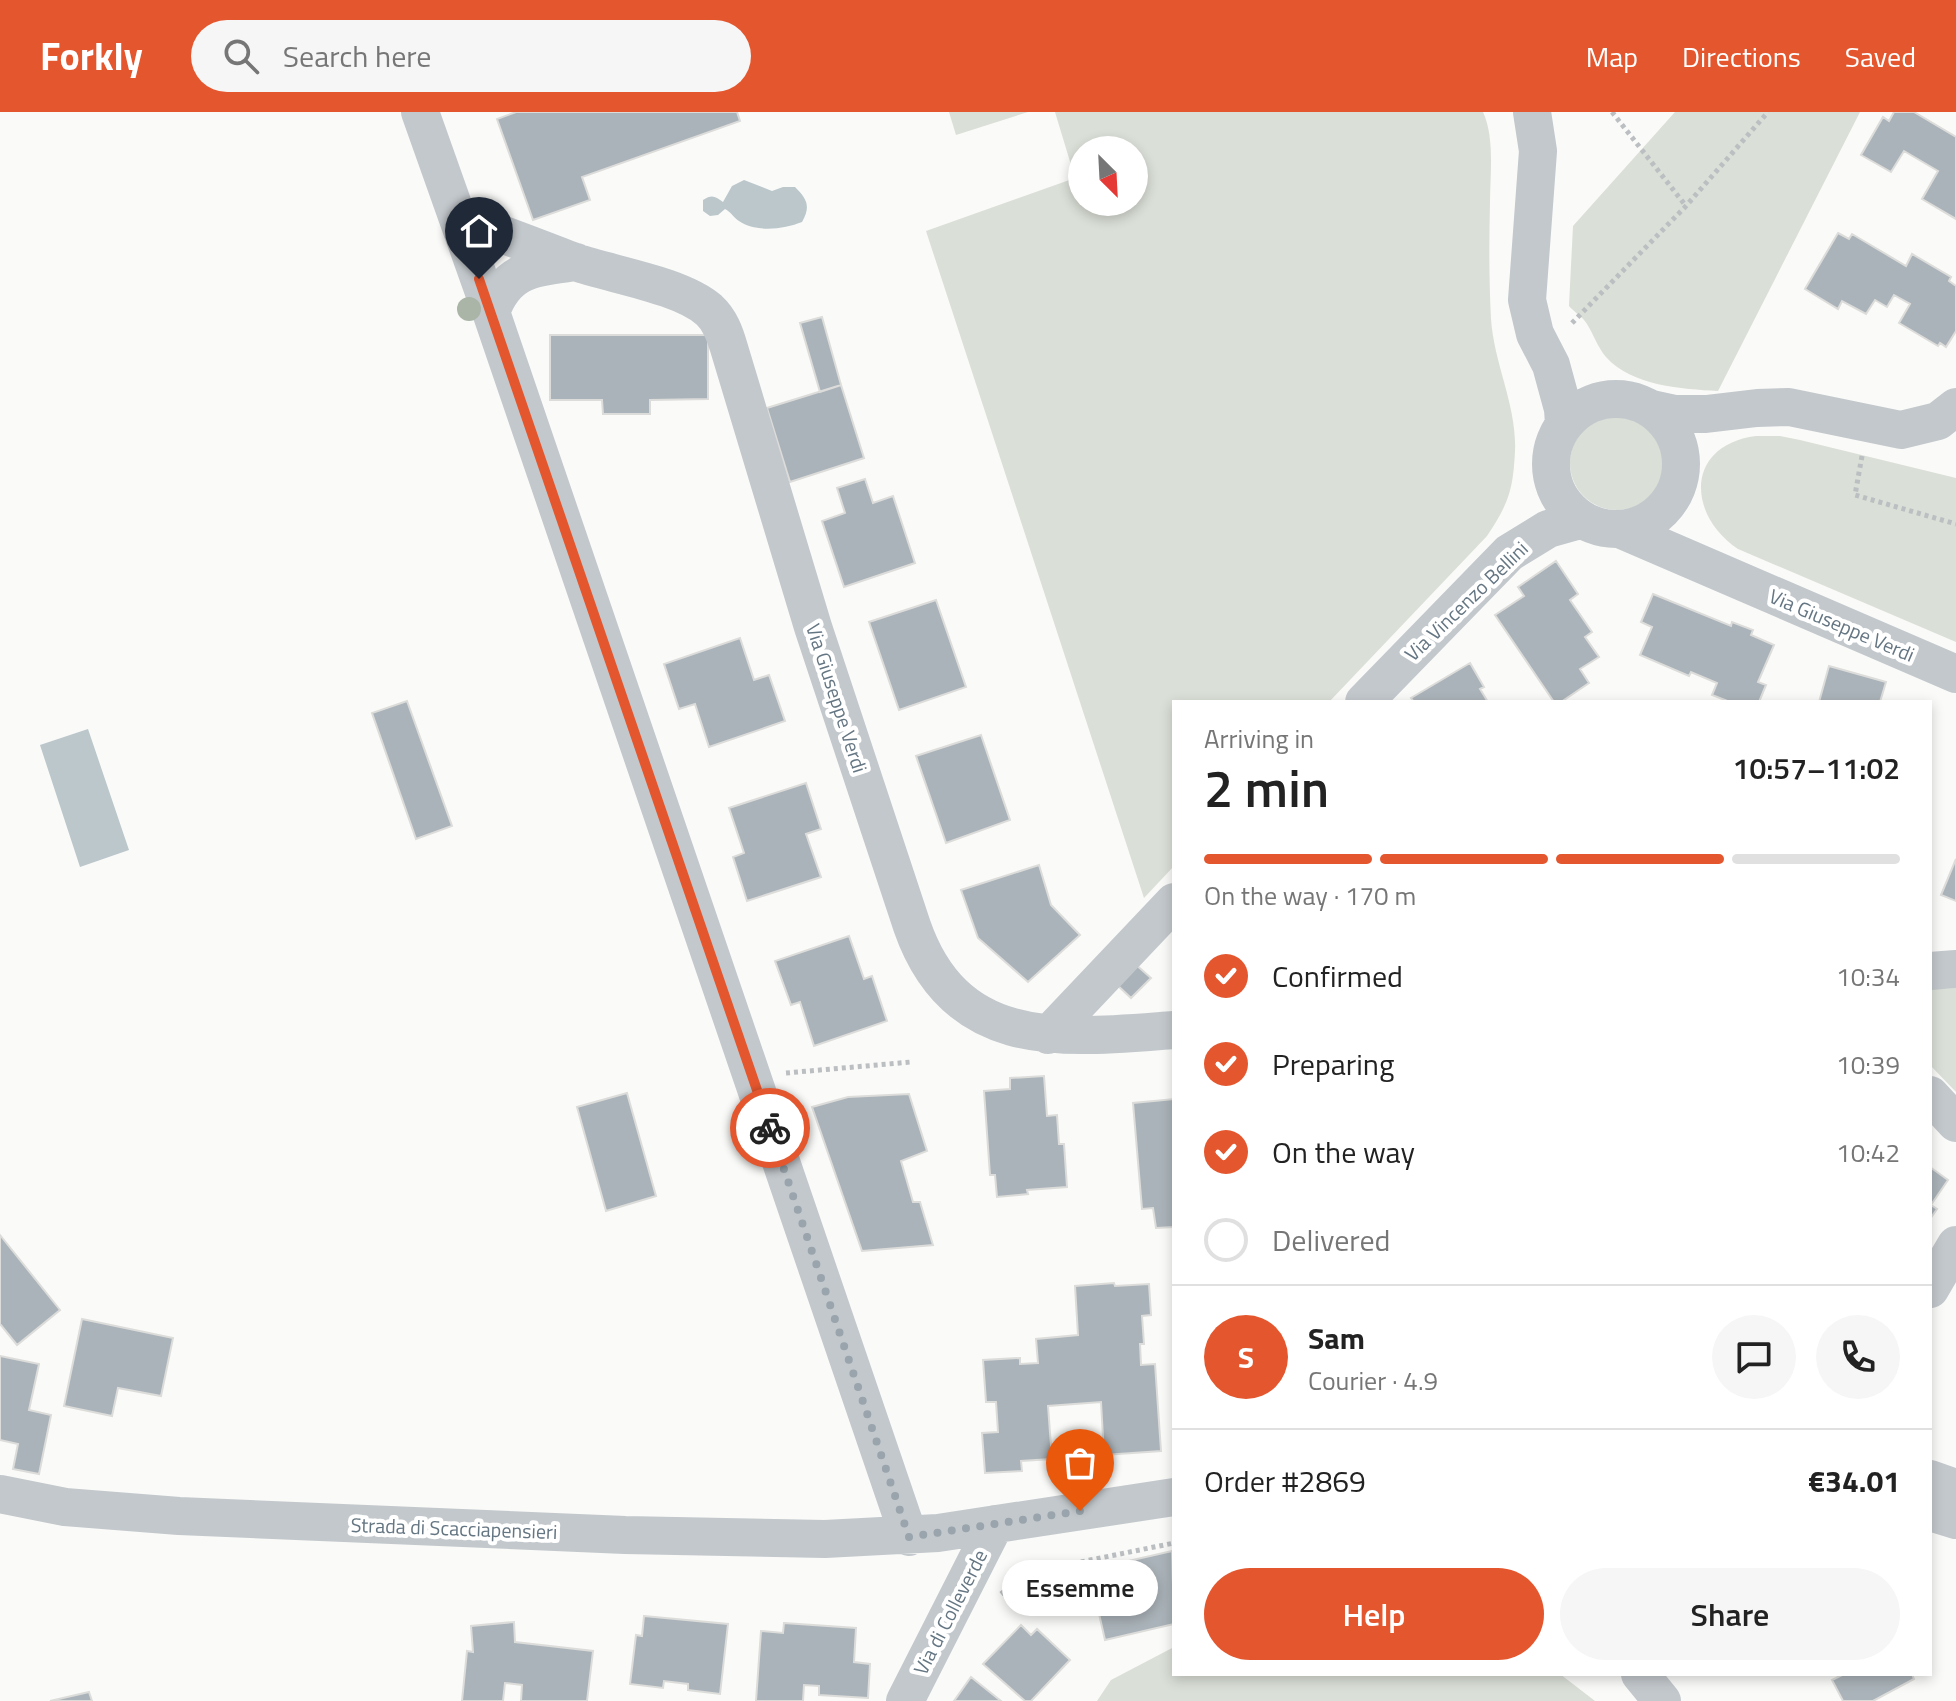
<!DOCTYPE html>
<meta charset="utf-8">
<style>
:root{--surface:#fff;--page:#f6f6f6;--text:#222;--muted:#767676;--line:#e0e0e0;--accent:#e4572e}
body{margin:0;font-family:"Titillium Web",sans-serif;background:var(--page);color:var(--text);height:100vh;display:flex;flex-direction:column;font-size:30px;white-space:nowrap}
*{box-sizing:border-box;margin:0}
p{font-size:26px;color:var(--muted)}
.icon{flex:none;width:44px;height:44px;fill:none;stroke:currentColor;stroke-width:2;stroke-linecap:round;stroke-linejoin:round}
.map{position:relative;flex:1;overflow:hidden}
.sheet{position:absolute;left:1172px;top:588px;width:760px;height:976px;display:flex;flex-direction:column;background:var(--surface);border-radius:0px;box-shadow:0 4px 12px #0003}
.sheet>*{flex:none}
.needle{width:52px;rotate:156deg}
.controls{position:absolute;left:1068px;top:24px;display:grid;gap:16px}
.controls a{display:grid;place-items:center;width:80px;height:80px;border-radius:50%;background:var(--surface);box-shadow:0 4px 12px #0003;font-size:40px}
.pin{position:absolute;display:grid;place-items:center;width:68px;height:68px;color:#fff;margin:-82px -34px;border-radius:50% 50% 50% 0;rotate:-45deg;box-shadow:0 0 8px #0007}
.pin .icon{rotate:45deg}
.courier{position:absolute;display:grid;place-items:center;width:80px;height:80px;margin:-40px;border:6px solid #e4572e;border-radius:50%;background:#fff;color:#222;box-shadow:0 2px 10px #0007}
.bubble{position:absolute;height:56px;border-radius:28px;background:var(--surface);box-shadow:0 4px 12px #0003;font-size:26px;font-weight:600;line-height:56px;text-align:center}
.headline em{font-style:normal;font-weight:600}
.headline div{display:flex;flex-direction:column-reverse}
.headline{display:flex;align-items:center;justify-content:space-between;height:136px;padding:0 32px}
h1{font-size:52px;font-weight:600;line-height:60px}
.bar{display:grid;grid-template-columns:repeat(4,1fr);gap:12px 8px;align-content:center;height:96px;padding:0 32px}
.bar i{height:10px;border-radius:6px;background:var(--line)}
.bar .selected{background:var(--accent)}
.bar p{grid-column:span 4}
.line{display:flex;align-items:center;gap:20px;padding:0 32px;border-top:2px solid var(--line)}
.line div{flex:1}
.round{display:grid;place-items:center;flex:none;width:84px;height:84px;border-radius:42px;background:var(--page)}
ol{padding:0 32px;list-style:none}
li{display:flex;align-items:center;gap:24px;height:88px}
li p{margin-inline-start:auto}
li .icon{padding:8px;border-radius:50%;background:var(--accent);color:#fff;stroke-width:4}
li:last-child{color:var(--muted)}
li i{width:44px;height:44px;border:4px solid var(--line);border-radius:50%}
.primary-button{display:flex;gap:16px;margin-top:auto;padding:16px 32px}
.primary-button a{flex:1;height:92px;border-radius:48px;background:var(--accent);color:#fff;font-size:32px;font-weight:600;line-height:92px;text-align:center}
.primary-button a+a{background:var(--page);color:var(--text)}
header{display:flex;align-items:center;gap:48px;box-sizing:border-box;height:112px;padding:0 40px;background:var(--accent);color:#fff}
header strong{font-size:38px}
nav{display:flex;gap:44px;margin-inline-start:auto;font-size:28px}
.search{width:560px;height:72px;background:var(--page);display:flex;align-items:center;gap:20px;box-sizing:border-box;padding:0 28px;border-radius:44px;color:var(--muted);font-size:30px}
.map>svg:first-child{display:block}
</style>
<header>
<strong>Forkly</strong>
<div class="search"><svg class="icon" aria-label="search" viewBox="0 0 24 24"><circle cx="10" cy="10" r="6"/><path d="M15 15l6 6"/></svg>Search here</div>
<nav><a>Map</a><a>Directions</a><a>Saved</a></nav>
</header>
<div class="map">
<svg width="1956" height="1589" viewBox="0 0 1956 1589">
<rect width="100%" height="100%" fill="#fafaf8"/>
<path fill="#dadfd7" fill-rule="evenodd" d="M949,0H1028L956,23Z
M1055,0H1483C1495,26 1490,63 1490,91C1489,129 1489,169 1491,207C1494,252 1517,294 1515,339C1513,378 1509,391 1487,424L1329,590H1174V754L1144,786L926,119L1075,66ZM1082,38H1134V90H1082Z
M1675,0H1860L1718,279C1682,277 1632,274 1606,245C1597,234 1594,223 1587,212C1583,205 1574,200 1569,194L1573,114Z
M1570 351a47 47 0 1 1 94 0a47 47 0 1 1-94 0Z
M1756,324H1780L1800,328L1956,366V530L1738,437C1686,402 1686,333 1756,324Z
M1956,876V980L1930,953V877Z
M1174,1535V1562H1560L1595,1589H1097L1111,1568Z"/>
<path fill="#bbc7cb" d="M744,68L772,79L783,75H795C807,87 811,94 802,110C784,117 757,121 739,109C734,106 731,100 725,97L718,103L710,104L703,99V88C712,82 715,84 723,90L732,74Z
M88,617L129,738L80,755L40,633Z"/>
<path fill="#aab3b9" stroke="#dcdcda" stroke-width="2" d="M516,0H737L740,9L582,65L590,88L533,108L497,7Z
M1894,0H1914L1956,25V107L1922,87L1938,59L1904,39L1891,60L1861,43L1883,5L1889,9Z
M1838,121L1849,127L1852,122L1906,154L1912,142L1951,165L1949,169L1956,174V219L1946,235L1940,231L1938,234L1899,211L1910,192L1894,183L1887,195L1875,188L1866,202L1842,189L1838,197L1805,177Z
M822,205L841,273L820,280L800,211Z
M550,223H708V287L650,288V302H603L602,288H550Z
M841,273L864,346L790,370L767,296Z
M865,367L873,391L893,384L915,451L844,475L822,409L845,401L837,376Z
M1556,449L1578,482L1570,488L1592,520L1585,525L1599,545L1580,557L1589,571L1561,590H1554L1495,503L1524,484L1518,475Z
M1653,482L1731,514L1732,510L1753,518L1751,523L1774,533L1758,570L1766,573L1759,590H1730L1712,583L1717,571L1691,560L1689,564L1640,543L1652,515L1641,510Z
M936,488L966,575L899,598L869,510Z
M740,526L754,568L769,563L785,609L709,635L695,592L679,597L664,552Z
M1470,551L1484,575L1480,577L1488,590H1414L1411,586Z
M1829,554L1886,570L1880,590H1819Z
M407,589L452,714L416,727L372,601Z
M981,623L1010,708L946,731L916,644Z
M806,671L821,717L806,722L821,765L747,789L733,745L744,741L729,696Z
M1956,747V789L1941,783Z
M1039,753L1051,793L1080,823L1028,870L978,826L961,778Z
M849,824L864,867L872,864L887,909L814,934L800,890L791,893L775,849Z
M1134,851L1151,866L1131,886L1115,871Z
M1044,964L1047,1004L1057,1003L1059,1032H1064L1067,1075L1027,1078L1028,1082L997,1085L995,1063H990L984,979L1010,977V966Z
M627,981L656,1084L606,1099L577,995Z
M909,982L927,1039L901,1049L913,1090H920L933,1133L862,1139L812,995L848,985Z
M1174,987V1115L1156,1116L1153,1096L1142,1097L1133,991Z
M1930,1055L1948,1068L1931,1093L1937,1097L1930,1107Z
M0,1123L60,1198L17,1233L0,1212Z
M1114,1171L1115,1174L1149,1172L1151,1203L1142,1204L1144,1232H1140L1141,1253L1155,1252L1161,1339L1104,1343L1101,1290L1048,1294L1052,1347L1021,1349L1022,1359L985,1361L982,1321L998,1320L996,1290H986L983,1248L1020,1246V1252L1038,1251L1036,1227L1078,1223L1075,1174Z
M82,1207L173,1226L161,1284L118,1276L112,1304L64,1294Z
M0,1244L39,1252L29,1298L51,1303L39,1362L13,1357L18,1332L0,1328Z
M1172,1439L1174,1512L1105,1528L1089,1458Z
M644,1504L728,1512L720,1582L688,1578V1572L664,1569L663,1576L630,1572L636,1523L642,1524Z
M514,1510L515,1530L593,1539L587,1589H521L522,1573L505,1571L503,1589H462L467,1539L473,1540L471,1514Z
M784,1511L856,1516L854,1550L870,1552L868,1586L819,1583V1574L804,1573L803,1589H756L761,1519L783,1521Z
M1021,1513L1031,1523L1037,1517L1070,1548L1031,1589H1025L983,1552Z
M1844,1562H1912L1914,1567L1873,1589H1843L1832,1568Z
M971,1565L1001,1589H954Z
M89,1580L92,1589H50Z"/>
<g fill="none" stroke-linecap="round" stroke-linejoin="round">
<path stroke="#bbbfc2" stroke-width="5" stroke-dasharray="4 4" stroke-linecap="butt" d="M1612,0L1686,94
M1572,211L1686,94L1768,0
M1862,344L1855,383L1956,412
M786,961L911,950
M1001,1482L1022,1465L1041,1458L1174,1431"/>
<path stroke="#c3c8cc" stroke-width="38" d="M420,0L491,200L909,1425
M1532,0L1538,39L1527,188L1535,222L1551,253L1563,297L1564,312
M459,107C498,120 536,135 575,150C613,163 680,173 709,198C720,208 725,222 729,236L813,515L912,814C956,941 1065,926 1174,918
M491,200C507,156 534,156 576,150
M1551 352a65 65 0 1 1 130 0a65 65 0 1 1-130 0Z
M1652,297L1675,302H1706L1757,296L1789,295L1901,318L1938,309L1956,295
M1622,418L1956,562
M1364,590L1509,441L1548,417L1580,408
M1930,859L1956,857
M1048,923L1174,790
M1930,983L1956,1011
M1930,1177L1956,1133
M1930,1367L1956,1376
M0,1382L65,1395L179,1404L625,1423L825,1427L938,1421L1174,1385
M1930,1400L1956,1408
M1640,1562L1662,1589
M905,1589L995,1412"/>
</g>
<circle fill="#aab4a7" cx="469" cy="197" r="12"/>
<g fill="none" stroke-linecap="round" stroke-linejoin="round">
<path stroke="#99a4ac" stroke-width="8" stroke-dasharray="0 14.4" d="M770,1016L909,1425L1080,1399"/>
<path stroke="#e4572e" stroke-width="10" d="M479,167L770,1016"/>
</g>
<g text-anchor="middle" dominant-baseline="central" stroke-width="8" stroke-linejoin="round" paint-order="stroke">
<g font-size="20" fill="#657683" stroke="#fff">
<text transform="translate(1466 489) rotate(-44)">Via Vincenzo Bellini</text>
<text transform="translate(1842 513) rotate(23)">Via Giuseppe Verdi</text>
<text transform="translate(837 586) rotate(72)">Via Giuseppe Verdi</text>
<text transform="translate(454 1416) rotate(2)">Strada di Scacciapensieri</text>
<text transform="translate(950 1500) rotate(-63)">Via di Colleverde</text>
</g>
</g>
</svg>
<div class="controls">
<a><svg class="needle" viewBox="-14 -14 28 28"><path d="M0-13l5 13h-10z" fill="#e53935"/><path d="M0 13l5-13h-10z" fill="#767676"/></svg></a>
</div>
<div class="pin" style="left:1080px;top:1399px;background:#ea580c"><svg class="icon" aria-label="bag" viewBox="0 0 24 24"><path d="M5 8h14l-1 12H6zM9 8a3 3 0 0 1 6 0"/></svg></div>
<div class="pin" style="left:479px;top:167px;background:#1f2937"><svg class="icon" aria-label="home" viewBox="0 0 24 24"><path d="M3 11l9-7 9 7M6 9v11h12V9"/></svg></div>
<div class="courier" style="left:770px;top:1016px"><svg class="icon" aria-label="bike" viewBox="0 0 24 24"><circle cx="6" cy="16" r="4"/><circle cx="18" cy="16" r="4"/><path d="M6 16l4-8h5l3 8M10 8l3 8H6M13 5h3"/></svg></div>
<div class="bubble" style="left:1002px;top:1448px;width:156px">Essemme</div>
<section class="sheet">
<div class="headline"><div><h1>2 min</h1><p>Arriving in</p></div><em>10:57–11:02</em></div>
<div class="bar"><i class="selected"></i><i class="selected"></i><i class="selected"></i><i></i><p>On the way · 170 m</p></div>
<ol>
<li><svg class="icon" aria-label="check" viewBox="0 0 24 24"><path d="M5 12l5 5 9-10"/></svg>Confirmed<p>10:34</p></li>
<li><svg class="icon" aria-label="check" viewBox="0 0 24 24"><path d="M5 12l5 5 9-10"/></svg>Preparing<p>10:39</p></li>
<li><svg class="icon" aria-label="check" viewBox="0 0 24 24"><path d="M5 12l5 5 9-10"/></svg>On the way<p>10:42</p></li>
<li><i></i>Delivered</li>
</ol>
<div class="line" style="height:144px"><b class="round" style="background:var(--accent);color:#fff">S</b><div><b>Sam</b><p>Courier · 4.9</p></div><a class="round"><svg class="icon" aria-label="chat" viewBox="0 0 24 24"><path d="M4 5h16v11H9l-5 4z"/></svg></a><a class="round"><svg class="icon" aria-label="phone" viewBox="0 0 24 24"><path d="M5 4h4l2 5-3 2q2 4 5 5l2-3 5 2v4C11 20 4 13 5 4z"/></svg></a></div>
<div class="line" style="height:104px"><div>Order #2869</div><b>€34.01</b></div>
<div class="primary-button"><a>Help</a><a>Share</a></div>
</section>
</div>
